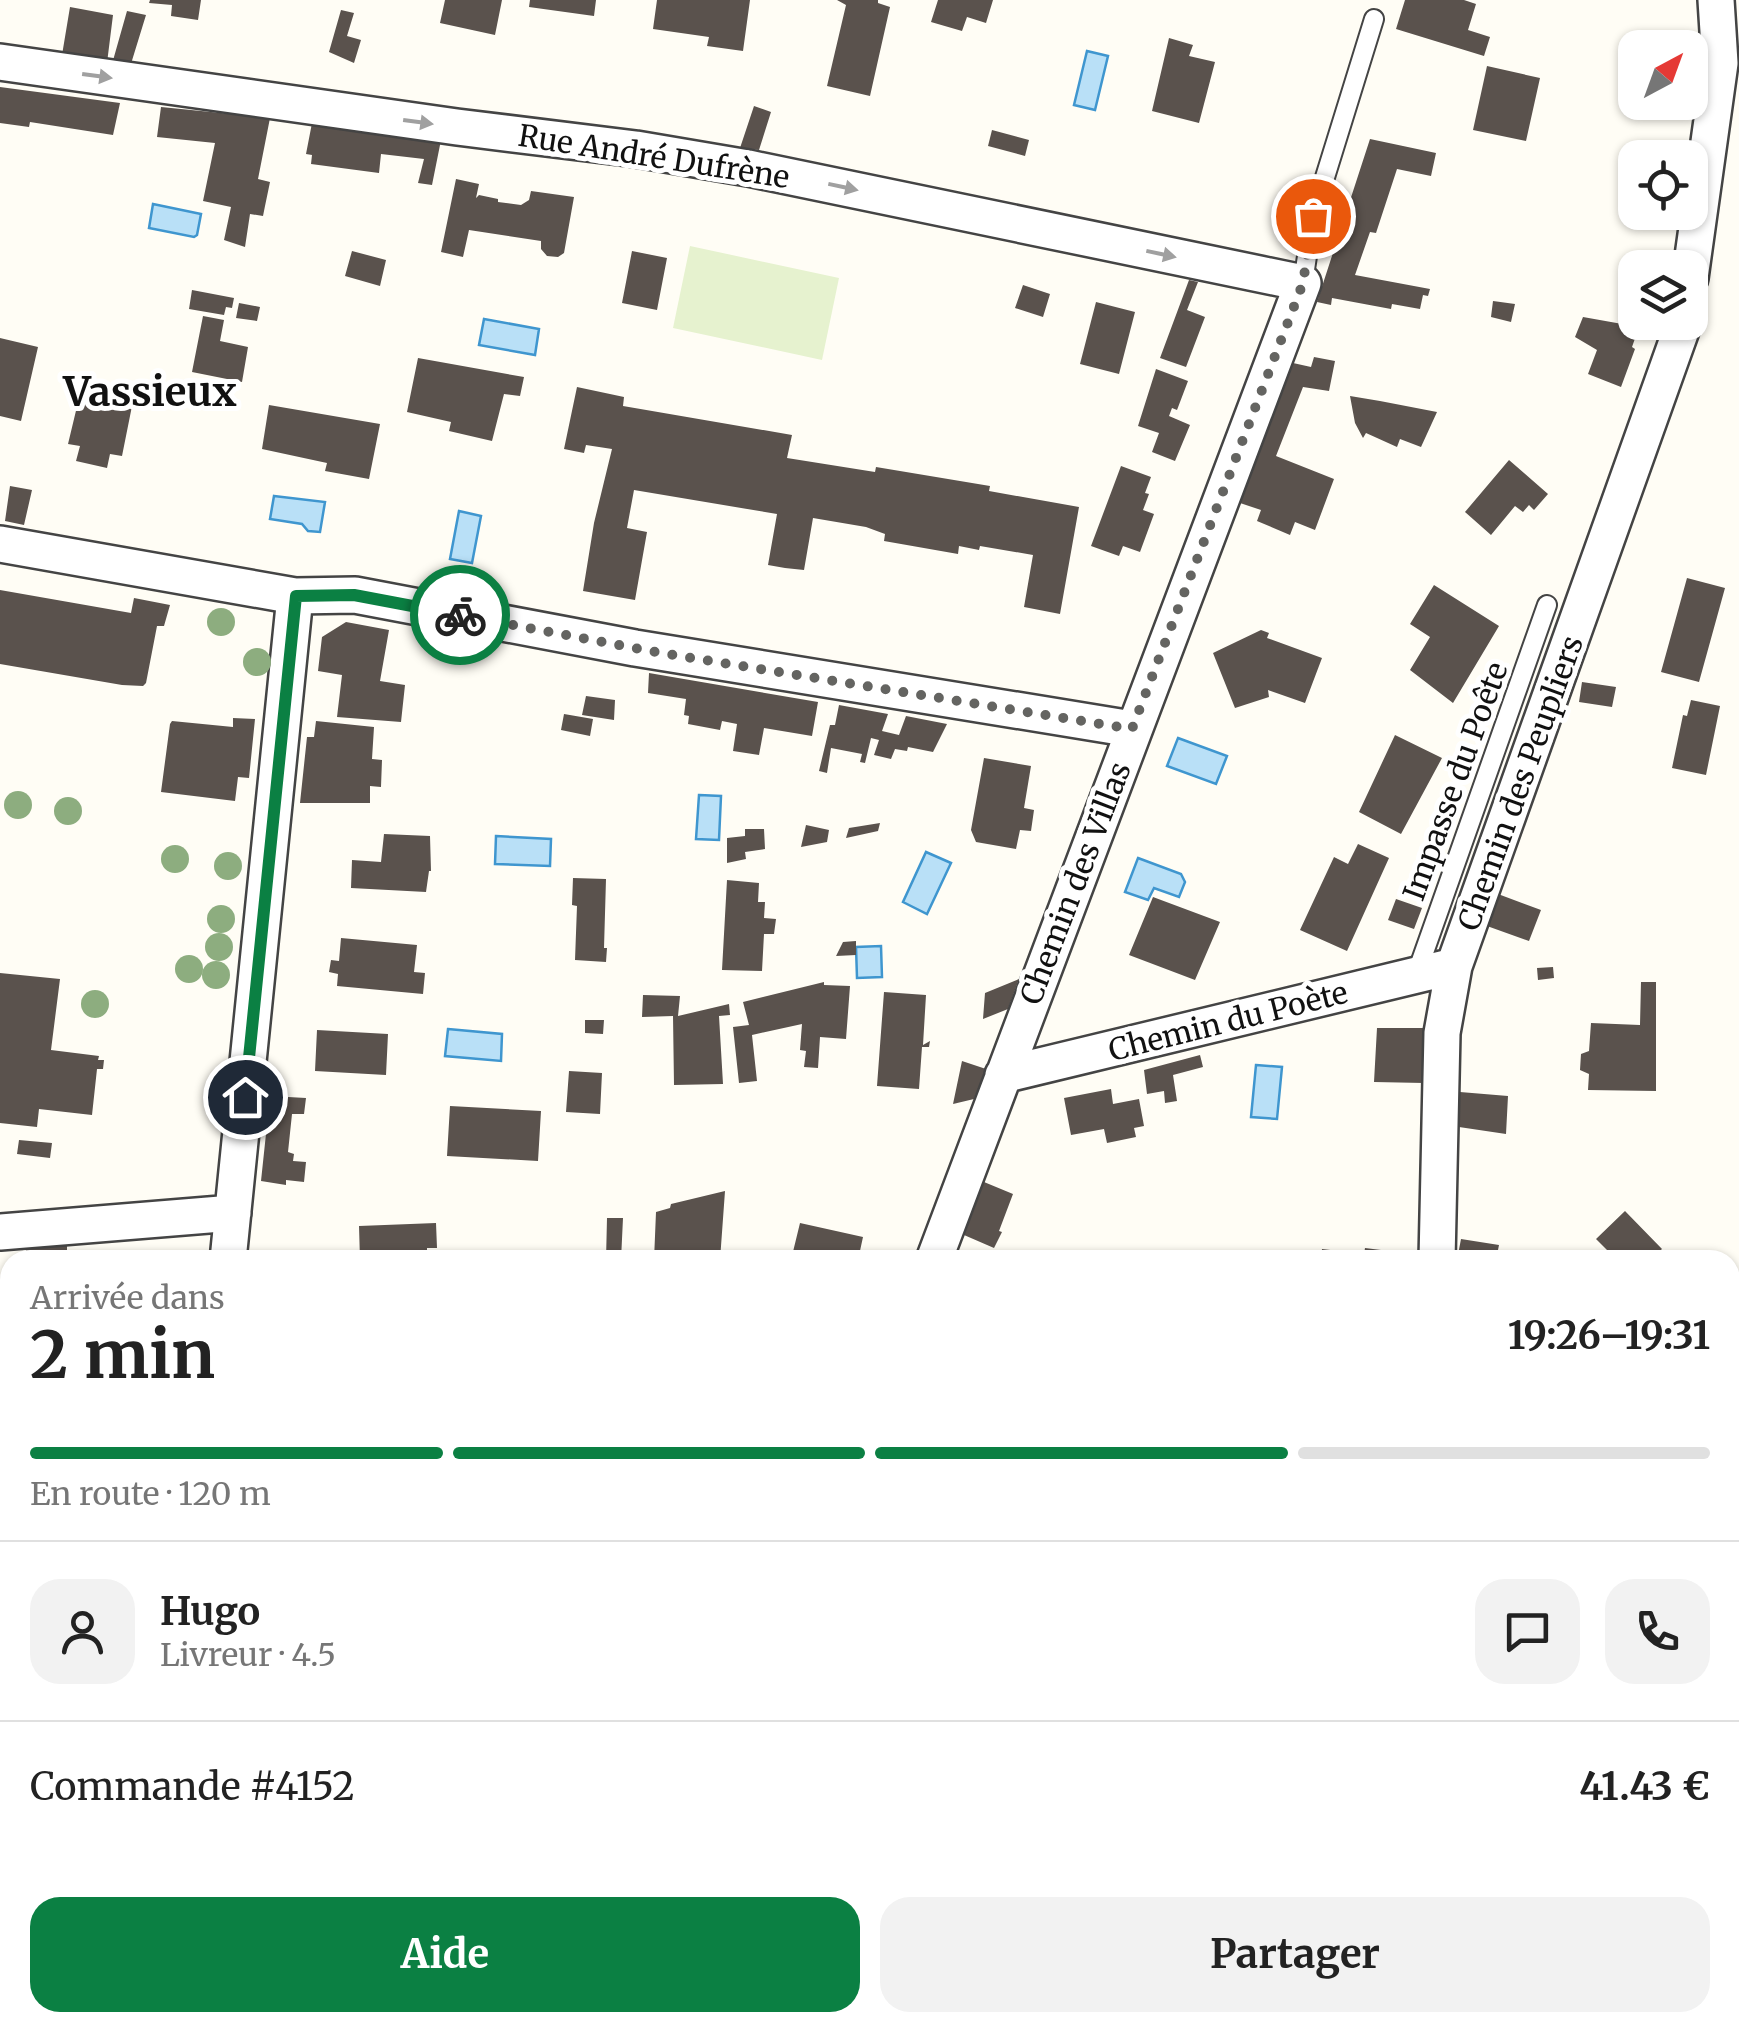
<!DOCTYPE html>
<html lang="fr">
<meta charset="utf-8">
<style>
:root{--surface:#fff;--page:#f2f2f2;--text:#222;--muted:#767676;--line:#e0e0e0;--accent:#0b8043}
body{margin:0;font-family:Merriweather,serif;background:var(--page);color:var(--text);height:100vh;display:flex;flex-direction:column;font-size:38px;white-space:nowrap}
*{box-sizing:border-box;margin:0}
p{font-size:32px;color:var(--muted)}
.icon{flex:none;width:55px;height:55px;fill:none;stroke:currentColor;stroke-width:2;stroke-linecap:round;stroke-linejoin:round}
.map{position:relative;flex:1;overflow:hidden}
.side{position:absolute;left:0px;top:1250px;width:1740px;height:782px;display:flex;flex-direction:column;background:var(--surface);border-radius:30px 30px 0 0;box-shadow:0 2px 8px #0004}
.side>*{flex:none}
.needle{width:65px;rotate:41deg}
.controls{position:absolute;left:1618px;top:30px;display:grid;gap:20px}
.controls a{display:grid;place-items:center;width:90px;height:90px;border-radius:20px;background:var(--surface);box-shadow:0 2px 8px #0004;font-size:50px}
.pin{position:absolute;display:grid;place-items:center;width:85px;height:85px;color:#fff;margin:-42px;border:5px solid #fff;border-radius:50%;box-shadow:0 2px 10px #0007}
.courier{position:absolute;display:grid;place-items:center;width:100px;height:100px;margin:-50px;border:8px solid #0b8043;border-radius:50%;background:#fff;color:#222;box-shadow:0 2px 12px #0007}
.headline em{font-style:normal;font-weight:700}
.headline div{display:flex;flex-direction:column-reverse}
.headline{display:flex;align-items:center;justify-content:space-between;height:170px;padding:0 30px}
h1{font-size:65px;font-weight:700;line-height:75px}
.bar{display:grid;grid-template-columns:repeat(4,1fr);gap:15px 10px;align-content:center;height:120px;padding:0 30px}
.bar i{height:12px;border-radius:8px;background:var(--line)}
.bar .current{background:var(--accent)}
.bar p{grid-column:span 4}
.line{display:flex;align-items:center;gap:25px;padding:0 30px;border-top:2px solid var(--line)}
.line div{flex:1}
.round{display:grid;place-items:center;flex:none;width:105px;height:105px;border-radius:30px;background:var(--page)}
.button{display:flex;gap:20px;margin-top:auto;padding:20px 30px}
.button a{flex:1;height:115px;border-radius:30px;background:var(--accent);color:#fff;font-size:40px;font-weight:700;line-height:115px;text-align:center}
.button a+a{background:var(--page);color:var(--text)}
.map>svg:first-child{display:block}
</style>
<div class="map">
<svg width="1739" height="2032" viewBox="0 0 1739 2032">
<rect width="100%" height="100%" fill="#fffdf5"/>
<path fill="#b9dc9c" d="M1730,1984L1739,1987V2032H1629L1633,2023L1730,2022Z"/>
<path fill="#e6f2cf" d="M690,246L839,278L822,360L673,328Z"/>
<path fill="#b9e0f7" stroke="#3f96cf" stroke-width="2.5" d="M1087,51L1108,56L1095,110L1074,105Z
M153,204L201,214L197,235L194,237L149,228Z
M484,319L539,329L535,355L479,345Z
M274,496L325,502L320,532L308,531L302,524L270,519Z
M459,511L481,516L472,563L450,559Z
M1178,738L1227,756L1216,784L1167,766Z
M699,795L721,796L719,840L696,839Z
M496,836L551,839L550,866L495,864Z
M926,852L951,863L927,914L903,902Z
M1138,858L1181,874L1185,882L1179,897L1154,888L1148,900L1125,892Z
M881,946L882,977L857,978L856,947Z
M448,1029L502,1034L501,1061L445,1056Z
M1256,1065L1282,1067L1277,1119L1251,1117Z"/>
<path fill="#5a524d" d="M150,0H201L198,20L171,16L172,5L149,3Z
M445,0H502L495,35L440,23Z
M530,0H596L594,16L529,7Z
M657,0H750L743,51L707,46L709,37L653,29Z
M837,0H878V3L890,7L870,96L827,86L846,5Z
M938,0H993L986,23L967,17L962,31L931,22Z
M1405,0H1464L1476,4L1468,30L1490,37L1484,56L1396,29Z
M70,7L113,15L107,63L62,55Z
M341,10L354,13L347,36L361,40L354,63L329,52Z
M127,11L146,15L130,67L112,64Z
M1658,37L1682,42L1681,48H1656Z
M1169,38L1193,45L1189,56L1215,62L1199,123L1152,111Z
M1487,66L1540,78L1526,141L1473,130Z
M0,87L120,103L113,135L30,122L29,127L0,123Z
M754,106L771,112L759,150L740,148Z
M161,107L270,118L258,179L270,182L265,206L263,216L250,214L245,247L224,240L231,207L203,201L215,143L157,137Z
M312,123L441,140L432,185L418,183L424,159L381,154L379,173L311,164L312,155L306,154Z
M992,130L1029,140L1025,156L988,146Z
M1370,139L1436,153L1431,176L1397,169L1376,233L1370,232L1355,275L1430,289L1428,296L1423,295L1420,309L1392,304L1391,309L1332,298L1331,305L1317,302Z
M456,179L479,184L476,198L479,195L498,199V202L521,205L529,200L531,191L574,197L564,253L558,257L547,256L541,249V241L469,230L463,257L441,252Z
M352,251L386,260L380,286L345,276Z
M632,251L667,258L657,310L622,303Z
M1189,280L1198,282L1187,310L1205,317L1186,367L1160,358Z
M1023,285L1050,294L1043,317L1015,308Z
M192,290L234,298L232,308L226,307L224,315L189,309Z
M1493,301L1515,304L1511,322L1491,317Z
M1096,302L1135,312L1119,374L1080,364Z
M239,303L260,307L257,321L236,318Z
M203,316L224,320L220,341L248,347L242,382L192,372Z
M1583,317L1639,327L1632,347L1635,349L1621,387L1588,374L1597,350L1575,337Z
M0,338L38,347L21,421L0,416Z
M1314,357L1335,361L1329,391L1303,387L1276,456L1334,479L1315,530L1295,522L1290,535L1257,521L1261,510L1240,503L1293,363L1311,367Z
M418,358L524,377L520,396L504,394L492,441L449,431L451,422L407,412Z
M1156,369L1188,381L1177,410L1172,408L1169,416L1190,425L1175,461L1152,452L1159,433L1138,426Z
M577,387L624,397L623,406L792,435L787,458L875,472L876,467L990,486L989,491L1079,507L1060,614L1024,607L1033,555L980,546L979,550L959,546L958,554L884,541L885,534L866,527L813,518L804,570L785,568L768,565L777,514L634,490L627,528L647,532L635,600L583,591L594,523L612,449L586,445L584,453L564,449Z
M80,394L132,406L122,456L110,454L107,468L76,461L80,446L68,444Z
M1350,396L1380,401L1437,412L1421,447L1400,439L1397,447L1366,433L1363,438L1355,423Z
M269,405L380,424L369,479L325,471L327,463L262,449Z
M1509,460L1548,494L1534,510L1529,505L1523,512L1515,506L1491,535L1465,512Z
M1121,466L1151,477L1145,493L1149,494L1143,510L1154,514L1140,552L1123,546L1119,556L1091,546Z
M10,486L32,490L24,525L5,521Z
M1687,578L1725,588L1699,682L1661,672Z
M1434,585L1499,626L1453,703L1410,670L1430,637L1410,624Z
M0,590L131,613L134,598L170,605L164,626H157L146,683L143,686L122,685L0,664Z
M346,622L389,630L380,681L405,685L401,722L337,717L342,675L318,671L322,637Z
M1261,630L1269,633L1267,638L1322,658L1305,703L1268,690L1269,697L1235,708L1213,653Z
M649,673L818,702L812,736L764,728L759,755L733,751L737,724L722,721L720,730L688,724L689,716L684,715L686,699L648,693Z
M1582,682L1616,687L1612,707L1579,702Z
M586,696L615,700L614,720L582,715Z
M1691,700L1720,706L1706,775L1672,768L1683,715L1687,716Z
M839,705L888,714L882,731L899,735L906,716L947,724L933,752L908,747L907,751L895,749L891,759L874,755L879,740L871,738L865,763L860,762L862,754L831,748L827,773L819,771L830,725H835Z
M564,714L593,719L590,736L561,730Z
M233,718L255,719L249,778L238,777L235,801L161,792L170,724L172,721L233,727Z
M316,721L374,727L372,759L382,760L381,787L370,786V803H300L307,737H314Z
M1395,735L1442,758L1401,834L1359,812Z
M984,758L1031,766L1024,808L1034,810L1031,831L1020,830L1016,849L976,842L971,830Z
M880,823L878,831L846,838L849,828Z
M806,825L829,830L827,842L801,847Z
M745,829H764L765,849L745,852L746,859L727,863V838L745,836Z
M384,834L430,836L431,871H429L426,892L351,888L352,860L381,862Z
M1358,844L1389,858L1347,951L1300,930L1334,857L1348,864Z
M573,878L606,879L604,948H607L606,962L575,960L577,906L572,905Z
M727,880L759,883L758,902H765L764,918L776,919L774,934H764L762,971L722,970Z
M1498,894L1541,910L1529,941L1487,926Z
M1153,897L1220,922L1195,980L1129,955Z
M1396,899L1422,908L1414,929L1388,920Z
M341,938L417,945L414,972L425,973L423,994L337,986L338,974L329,972L331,960L339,961Z
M856,941V955L836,956L843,942Z
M1553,967L1554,978L1538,980L1537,968Z
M0,973L60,979L51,1050L99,1056L98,1060H104L103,1069H97L92,1115L39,1109L37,1127L0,1123Z
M1019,979L1008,1009L983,1019L985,993Z
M824,982V985L850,986L846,1039L820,1037L818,1068L804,1067L806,1051L800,1050L802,1024L752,1035L757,1081L739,1083L733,1027L749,1025L743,1002Z
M1641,982H1656V1091L1588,1090L1589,1074L1580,1070L1581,1054L1589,1051L1591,1023L1640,1025Z
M884,992L926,995L923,1045L930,1041L929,1047H922L919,1089L877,1086Z
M643,995L680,996L678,1016L729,1004L730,1015L719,1016L723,1084L674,1085L673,1016L642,1017Z
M585,1020H604L603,1034L585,1033Z
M1377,1028H1425L1424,1083L1374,1082Z
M317,1030L388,1034L386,1075L315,1071Z
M1200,1055L1203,1067L1173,1075L1177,1101L1165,1103L1164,1091L1147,1094L1144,1070Z
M962,1061L986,1069L974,1099L953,1104Z
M569,1071L602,1073L600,1114L566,1112Z
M1111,1089L1113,1104L1139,1099L1144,1126L1134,1128L1136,1137L1107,1143L1104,1129L1071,1135L1064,1098Z
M1460,1092L1508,1096L1506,1134L1459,1127Z
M270,1096L306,1098L304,1114H292L288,1152L294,1154L293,1161L306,1162L304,1182L286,1180V1185L261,1181Z
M450,1106L541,1111L538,1161L447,1156Z
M19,1140L52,1143L50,1158L17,1154Z
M984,1182L1013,1194L999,1231L1002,1232L994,1248L964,1235Z
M725,1191L720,1260H654L656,1212L670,1208L671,1204Z
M1625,1211L1662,1249L1650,1260H1617L1596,1239Z
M607,1218H623L621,1260H606Z
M436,1223L437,1248H427V1255H421V1260H360L359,1226Z
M800,1223L863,1237L858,1260H791Z
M1461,1239L1499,1245L1496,1260H1457Z
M67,1242V1260H26V1245Z
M1365,1248L1389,1251L1388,1260H1321L1322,1249L1364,1254Z
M1730,1314L1739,1315V1338L1734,1342L1730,1335Z
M0,1407H10V1454H0Z
M0,1463L10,1464V1505H0Z
M0,1572H10V1605H0Z
M0,1730L10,1731V1774L0,1773Z
M0,1945L10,1947V2016L0,2015Z
M97,2022H129L128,2032H96Z
M440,2022H499L507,2032H428Z
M640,2022H690L693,2026L687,2032H633Z
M1386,2022H1442L1457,2028L1455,2032H1398L1384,2026Z
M1599,2022H1633L1629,2032H1607L1609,2027Z"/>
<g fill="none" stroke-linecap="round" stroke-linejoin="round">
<defs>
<path id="lane" d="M1303,283L1313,216L1374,19
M1416,975L1547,605"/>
<path id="street" d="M0,62L457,127L636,149L748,168L1303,283L934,1260
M1690,278L1720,63L1716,0
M0,544L295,596L228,1260
M295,596L355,595L635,648L1132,729
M1003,1075L1454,966
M0,1232L233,1213
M1437,1260L1442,1033L1454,966L1684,322
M0,1813L10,1814
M614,2032L621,2022
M1191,2032L1200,2022"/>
</defs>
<use href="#lane" stroke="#444" stroke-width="22"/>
<use href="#street" stroke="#444" stroke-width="40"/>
<use href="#lane" stroke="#fff" stroke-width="18"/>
<use href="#street" stroke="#fff" stroke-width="35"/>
</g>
<g fill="#8dad7f">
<circle cx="221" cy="622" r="14"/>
<circle cx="257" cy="662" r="14"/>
<circle cx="18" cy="805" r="14"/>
<circle cx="68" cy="811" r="14"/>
<circle cx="175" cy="859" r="14"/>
<circle cx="228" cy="866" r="14"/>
<circle cx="221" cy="919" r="14"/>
<circle cx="219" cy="947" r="14"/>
<circle cx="189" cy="969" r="14"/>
<circle cx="216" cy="975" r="14"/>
<circle cx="95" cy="1004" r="14"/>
</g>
<defs><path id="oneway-solid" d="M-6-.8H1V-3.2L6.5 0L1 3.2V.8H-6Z" transform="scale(2.5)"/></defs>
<g fill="#a0a0a0">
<use href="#oneway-solid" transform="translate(97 76) rotate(8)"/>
<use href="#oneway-solid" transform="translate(418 122) rotate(8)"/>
<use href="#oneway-solid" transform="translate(843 187) rotate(12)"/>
<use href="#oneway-solid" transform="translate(1161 254) rotate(12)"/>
</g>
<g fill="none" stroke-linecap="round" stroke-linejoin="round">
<path stroke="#646461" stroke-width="10" stroke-dasharray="0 18" d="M460,615L661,653L1132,729L1303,283L1313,216"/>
<path stroke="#0b8043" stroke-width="12" d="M245,1097L296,596L354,595L460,615"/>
</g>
<g text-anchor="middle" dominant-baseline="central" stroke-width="10" stroke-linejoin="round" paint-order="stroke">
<g font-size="30" fill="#111" stroke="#fff">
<text transform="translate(654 156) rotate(9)">Rue André Dufrène</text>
<text transform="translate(1455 781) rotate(-70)">Impasse du Poête</text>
<text transform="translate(1520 783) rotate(-70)">Chemin des Peupliers</text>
<text transform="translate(1075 883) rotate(-69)">Chemin des Villas</text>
<text transform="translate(1228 1021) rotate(-14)">Chemin du Poète</text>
</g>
<g font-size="40" font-weight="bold" fill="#111" stroke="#fff">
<text x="150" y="392">Vassieux</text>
</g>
</g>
</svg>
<div class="controls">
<a><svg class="needle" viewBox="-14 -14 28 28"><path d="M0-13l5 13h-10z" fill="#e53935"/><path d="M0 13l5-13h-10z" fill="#767676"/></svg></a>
<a><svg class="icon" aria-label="locate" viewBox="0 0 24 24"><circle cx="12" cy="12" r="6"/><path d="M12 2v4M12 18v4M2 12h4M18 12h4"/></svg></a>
<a><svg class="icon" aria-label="layers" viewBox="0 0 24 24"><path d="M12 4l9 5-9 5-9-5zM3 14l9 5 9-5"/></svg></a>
</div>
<div class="pin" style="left:1313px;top:216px;background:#ea580c"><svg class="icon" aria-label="bag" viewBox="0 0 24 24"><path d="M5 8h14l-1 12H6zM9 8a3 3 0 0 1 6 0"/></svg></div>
<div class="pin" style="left:245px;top:1097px;background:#1f2937"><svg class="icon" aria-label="home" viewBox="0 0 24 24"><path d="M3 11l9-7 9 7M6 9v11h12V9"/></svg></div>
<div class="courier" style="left:460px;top:615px"><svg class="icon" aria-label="bike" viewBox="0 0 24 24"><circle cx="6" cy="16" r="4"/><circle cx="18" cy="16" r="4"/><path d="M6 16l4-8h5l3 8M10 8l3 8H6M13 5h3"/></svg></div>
<section class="side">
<div class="headline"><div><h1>2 min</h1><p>Arrivée dans</p></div><em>19:26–19:31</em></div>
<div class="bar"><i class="current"></i><i class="current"></i><i class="current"></i><i></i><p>En route · 120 m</p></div>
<div class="line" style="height:180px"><a class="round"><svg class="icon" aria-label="person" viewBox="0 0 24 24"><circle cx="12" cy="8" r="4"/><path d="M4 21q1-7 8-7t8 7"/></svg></a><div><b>Hugo</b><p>Livreur · 4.5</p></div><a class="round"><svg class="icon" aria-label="chat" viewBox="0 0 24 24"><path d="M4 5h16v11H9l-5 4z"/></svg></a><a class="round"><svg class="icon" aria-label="phone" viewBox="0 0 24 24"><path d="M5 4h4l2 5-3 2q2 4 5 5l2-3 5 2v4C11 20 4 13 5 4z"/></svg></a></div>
<div class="line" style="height:130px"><div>Commande #4152</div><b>41.43 €</b></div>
<div class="button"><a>Aide</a><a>Partager</a></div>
</section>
</div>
